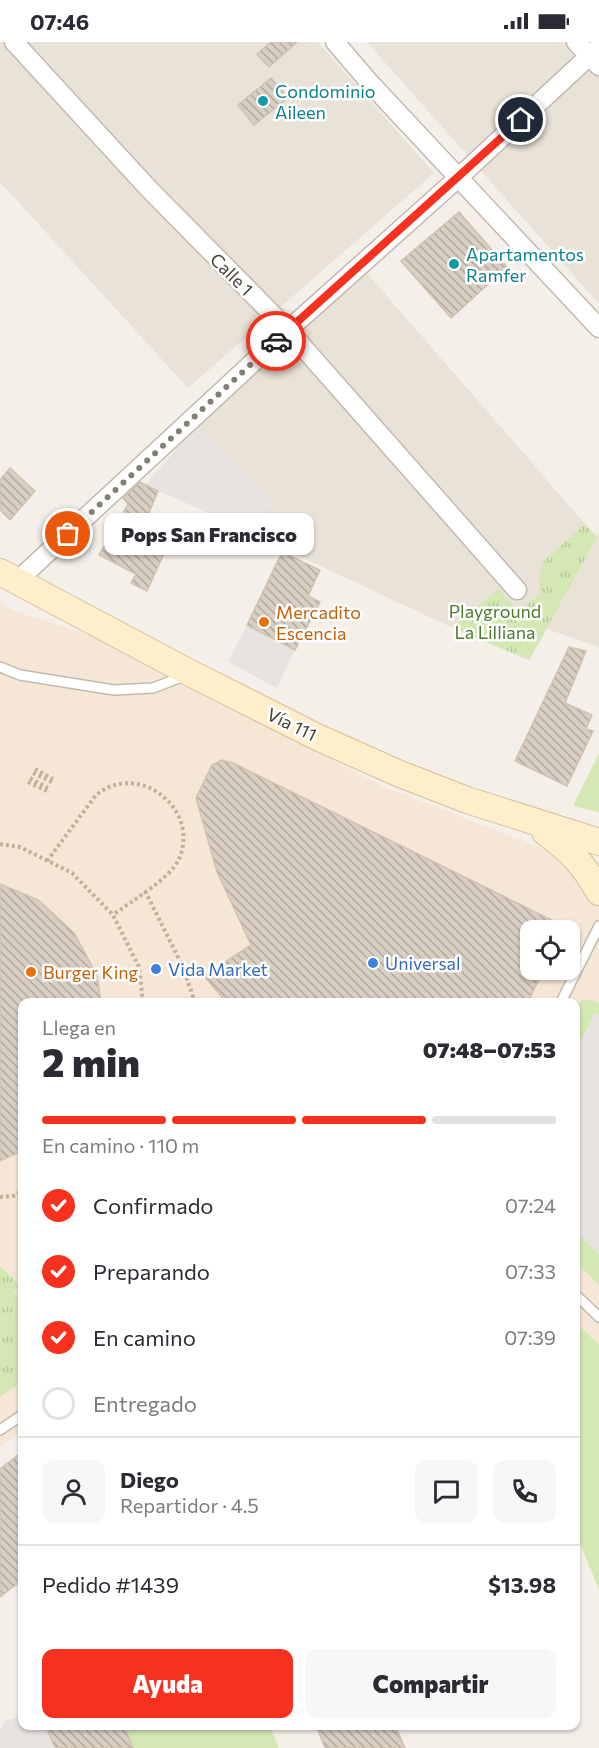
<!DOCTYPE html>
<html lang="es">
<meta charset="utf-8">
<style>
:root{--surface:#fff;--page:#f7f7f7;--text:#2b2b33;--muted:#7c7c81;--line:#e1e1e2;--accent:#f6311e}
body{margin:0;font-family:Commissioner,sans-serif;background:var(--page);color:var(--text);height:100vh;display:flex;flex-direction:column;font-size:22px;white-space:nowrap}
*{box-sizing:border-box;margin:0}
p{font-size:20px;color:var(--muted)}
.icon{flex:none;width:33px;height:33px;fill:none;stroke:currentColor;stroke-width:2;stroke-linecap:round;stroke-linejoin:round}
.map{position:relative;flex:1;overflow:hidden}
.details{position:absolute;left:18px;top:956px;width:562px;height:732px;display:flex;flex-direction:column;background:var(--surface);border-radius:12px;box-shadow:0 2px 4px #0004}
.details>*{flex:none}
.fabs{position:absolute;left:520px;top:878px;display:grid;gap:12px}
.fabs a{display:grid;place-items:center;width:60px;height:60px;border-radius:12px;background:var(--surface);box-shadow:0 2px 4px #0004;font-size:30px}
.pin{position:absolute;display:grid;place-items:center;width:51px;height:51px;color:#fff;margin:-26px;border:3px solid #fff;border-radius:50%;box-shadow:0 2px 6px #0007}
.courier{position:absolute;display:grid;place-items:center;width:60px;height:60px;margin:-30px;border:4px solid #f6311e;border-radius:50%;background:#fff;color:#222;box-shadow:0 2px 8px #0007}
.bubble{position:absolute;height:42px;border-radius:12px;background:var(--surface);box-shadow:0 2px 4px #0004;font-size:20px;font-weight:800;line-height:42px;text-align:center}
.overview em{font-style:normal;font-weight:800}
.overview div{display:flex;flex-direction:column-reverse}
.overview{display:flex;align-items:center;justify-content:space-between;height:102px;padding:0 24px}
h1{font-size:39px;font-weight:800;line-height:45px}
.bar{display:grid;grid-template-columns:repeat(4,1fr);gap:9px 6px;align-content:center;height:72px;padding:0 24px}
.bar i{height:8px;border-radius:4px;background:var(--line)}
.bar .active{background:var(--accent)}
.bar p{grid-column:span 4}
.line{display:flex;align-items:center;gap:15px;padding:0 24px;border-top:2px solid var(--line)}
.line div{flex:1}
.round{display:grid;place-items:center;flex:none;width:63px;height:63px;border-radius:12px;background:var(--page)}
ol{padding:0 24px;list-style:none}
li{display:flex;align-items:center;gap:18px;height:66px}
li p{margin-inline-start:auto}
li .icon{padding:6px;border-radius:50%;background:var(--accent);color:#fff;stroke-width:4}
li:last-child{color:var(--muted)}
li i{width:33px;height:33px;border:3px solid var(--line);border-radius:50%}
.cta{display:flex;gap:12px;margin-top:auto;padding:12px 24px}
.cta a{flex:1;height:69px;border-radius:12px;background:var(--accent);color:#fff;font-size:24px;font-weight:800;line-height:69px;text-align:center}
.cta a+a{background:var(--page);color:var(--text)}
.status{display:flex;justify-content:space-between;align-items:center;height:42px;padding:0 30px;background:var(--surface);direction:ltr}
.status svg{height:16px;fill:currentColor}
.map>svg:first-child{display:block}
</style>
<div class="status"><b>07:46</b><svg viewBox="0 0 49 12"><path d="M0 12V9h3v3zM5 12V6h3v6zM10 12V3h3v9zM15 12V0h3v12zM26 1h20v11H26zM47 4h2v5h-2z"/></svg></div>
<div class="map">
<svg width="599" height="1706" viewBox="0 0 599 1706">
<defs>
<pattern id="park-tufts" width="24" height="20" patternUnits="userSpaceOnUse" patternTransform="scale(1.5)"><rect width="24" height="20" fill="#d3e8b3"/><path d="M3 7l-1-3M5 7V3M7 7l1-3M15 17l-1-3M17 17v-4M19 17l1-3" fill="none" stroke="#b7c89b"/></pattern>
<pattern id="building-back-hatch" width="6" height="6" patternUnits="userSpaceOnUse" patternTransform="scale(1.5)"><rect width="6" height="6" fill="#d9cec2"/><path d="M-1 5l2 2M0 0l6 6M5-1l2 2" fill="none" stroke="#b2a99e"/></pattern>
</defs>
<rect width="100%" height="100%" fill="#f4f0e9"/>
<path fill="#e8e2d7" d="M0,0H318L434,131L188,346L0,140Z
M367,0H599V262Z
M367,231L585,482L596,494L599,491V605L547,587L529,618L453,586L284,507L248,488L145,443L197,384Z"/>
<path fill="#f5e6d5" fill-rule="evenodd" d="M0,560L11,568L96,595L384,745L560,813L599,826V1548L576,1491V960H22V1389L0,1405ZM531,888H570V927H531Z"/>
<path fill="#d3e8b3" d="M599,711V770L573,764Z
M582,958H592L599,961V973L595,971L576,1009V964Z
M576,1190L599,1212V1243L576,1220Z
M576,1281L599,1303V1548L576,1491Z
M124,1683H269L279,1706H133Z"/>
<path fill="url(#park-tufts)" d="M585,482L597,495L529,618L453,586L498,547L519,570L540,552L539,535L544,519Z
M0,1224L21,1244L14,1249L22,1261V1340L0,1355Z"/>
<path fill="#e6e3e1" d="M197,384L275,463L248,488L145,443Z
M247,583L295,608L277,646L228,620Z
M595,971L599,973V1212L576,1190V1009Z
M22,1674V1683H44L53,1706H0V1690L4,1679Z"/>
<path fill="url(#building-back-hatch)" stroke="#d1c3b2" stroke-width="1.5" d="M271,0H297L269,25L257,12Z
M271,36L288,56L254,83L238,63Z
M459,170L507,225L451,276L401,219Z
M10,426L35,449L10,478L0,468V438Z
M140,440L158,449L139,495L165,509L147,549L131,541L136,532L99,513L128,462L123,456Z
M282,510L320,528L308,554L320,560L295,608L247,583Z
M569,605L586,609L565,661L592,673L586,687L593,689L567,744L515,719Z
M222,718L233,721L572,888H531V927H544L528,960H226L204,934L251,903L217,830L196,756L212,723Z
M0,842L38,858L74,891L97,933L101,960H22V1109L0,1119Z
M22,1410V1538L0,1555V1427Z
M45,1683H124L133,1706H55Z
M316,1683H395L405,1706H325Z"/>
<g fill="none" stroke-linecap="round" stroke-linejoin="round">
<defs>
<path id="service" d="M0,625L20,633L114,648L153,646L184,634
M561,960L599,884
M576,1253L599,1275
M0,1388L22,1373"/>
<path id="minor" d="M14,0L148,146L288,288L517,548
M335,0L370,41L599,286
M576,0L599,24
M17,539L288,288L458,136L599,5"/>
<path id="secondary" d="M0,530L190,631L317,695L400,732L467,758L599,800
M545,790C571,810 583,821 599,850"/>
</defs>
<use href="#service" stroke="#c3baaf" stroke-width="12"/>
<use href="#minor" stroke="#c3baaf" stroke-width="21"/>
<use href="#secondary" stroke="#d3c199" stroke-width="28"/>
<path stroke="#c1b29d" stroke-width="4" stroke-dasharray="3 3" stroke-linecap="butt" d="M35,727L53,737
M33,731L52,740
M30,736L48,746
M28,740L47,749
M0,802L20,805L72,831L113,873L139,925L143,960
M47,819L96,753C138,718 201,767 179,817C171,836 130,860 113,873
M145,849L182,923L195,960
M0,1155L13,1154L22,1149"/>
<use href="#service" stroke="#fff" stroke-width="9"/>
<use href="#minor" stroke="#fff" stroke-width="18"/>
<use href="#secondary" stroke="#feeeca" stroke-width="26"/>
</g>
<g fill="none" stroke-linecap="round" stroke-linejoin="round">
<path stroke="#847e75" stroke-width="6" stroke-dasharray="0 10.8" d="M68,492L276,299"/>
<path stroke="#f6311e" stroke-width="8" d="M276,299L521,78"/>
</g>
<g fill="#0f9aa8" stroke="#fff" stroke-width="2">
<circle cx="263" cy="59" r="6"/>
<circle cx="454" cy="222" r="6"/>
</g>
<g fill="#e8710a" stroke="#fff" stroke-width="2">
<circle cx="264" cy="580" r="6"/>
<circle cx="31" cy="930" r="6"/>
</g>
<g fill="#3f7fe0" stroke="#fff" stroke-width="2">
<circle cx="373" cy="921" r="6"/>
<circle cx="156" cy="927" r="6"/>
</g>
<g text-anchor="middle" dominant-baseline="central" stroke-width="5" stroke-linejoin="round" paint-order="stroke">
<g font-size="18" fill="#0d838f" stroke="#fff" text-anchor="start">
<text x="275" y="49">Condominio<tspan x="275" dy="21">Aileen</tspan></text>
<text x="466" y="212">Apartamentos<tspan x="466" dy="21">Ramfer</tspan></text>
</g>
<g font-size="18" fill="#484137" stroke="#fff">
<text transform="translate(232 232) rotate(45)">Calle 1</text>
<text transform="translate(292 682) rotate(26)">Vía 111</text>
</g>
<g font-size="18" fill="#4e7a2b" stroke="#fff">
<text x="495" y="569">Playground<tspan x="495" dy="21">La Lilliana</tspan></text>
</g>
<g font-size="18" fill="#c56008" stroke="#fff" text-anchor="start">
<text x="276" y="570">Mercadito<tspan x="276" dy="21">Escencia</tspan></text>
<text x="43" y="930">Burger King</text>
</g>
<g font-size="18" fill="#366cbe" stroke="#fff" text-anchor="start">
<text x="385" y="921">Universal</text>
<text x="168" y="927">Vida Market</text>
</g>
</g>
</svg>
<div class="fabs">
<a><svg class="icon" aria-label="locate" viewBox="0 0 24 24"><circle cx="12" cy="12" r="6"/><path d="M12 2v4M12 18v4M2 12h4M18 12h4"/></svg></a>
</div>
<div class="pin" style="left:68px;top:492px;background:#ea580c"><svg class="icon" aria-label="bag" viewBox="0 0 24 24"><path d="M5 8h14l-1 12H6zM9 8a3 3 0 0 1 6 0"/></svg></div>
<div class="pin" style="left:521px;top:78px;background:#1f2937"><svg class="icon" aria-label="home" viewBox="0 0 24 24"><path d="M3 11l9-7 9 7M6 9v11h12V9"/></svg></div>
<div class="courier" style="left:276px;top:299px"><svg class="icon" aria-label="car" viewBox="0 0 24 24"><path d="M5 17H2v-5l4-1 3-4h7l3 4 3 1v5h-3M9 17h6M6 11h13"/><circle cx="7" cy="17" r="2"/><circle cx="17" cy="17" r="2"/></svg></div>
<div class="bubble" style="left:104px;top:471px;width:210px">Pops San Francisco</div>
<section class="details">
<div class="overview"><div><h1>2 min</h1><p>Llega en</p></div><em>07:48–07:53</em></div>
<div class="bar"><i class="active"></i><i class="active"></i><i class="active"></i><i></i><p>En camino · 110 m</p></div>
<ol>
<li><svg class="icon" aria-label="check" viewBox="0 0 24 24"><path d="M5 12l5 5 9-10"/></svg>Confirmado<p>07:24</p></li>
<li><svg class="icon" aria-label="check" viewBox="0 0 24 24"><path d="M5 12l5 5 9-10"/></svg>Preparando<p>07:33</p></li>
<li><svg class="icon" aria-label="check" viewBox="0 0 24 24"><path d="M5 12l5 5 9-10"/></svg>En camino<p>07:39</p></li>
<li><i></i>Entregado</li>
</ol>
<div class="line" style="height:108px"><a class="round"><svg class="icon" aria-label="person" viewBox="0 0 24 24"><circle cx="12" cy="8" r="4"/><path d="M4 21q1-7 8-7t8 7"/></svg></a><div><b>Diego</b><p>Repartidor · 4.5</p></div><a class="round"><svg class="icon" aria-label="chat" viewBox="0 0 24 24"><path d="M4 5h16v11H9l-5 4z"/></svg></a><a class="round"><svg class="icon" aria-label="phone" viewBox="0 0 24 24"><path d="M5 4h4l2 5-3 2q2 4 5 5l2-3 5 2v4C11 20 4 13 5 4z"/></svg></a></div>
<div class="line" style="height:78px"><div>Pedido #1439</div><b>$13.98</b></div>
<div class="cta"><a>Ayuda</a><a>Compartir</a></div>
</section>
</div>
